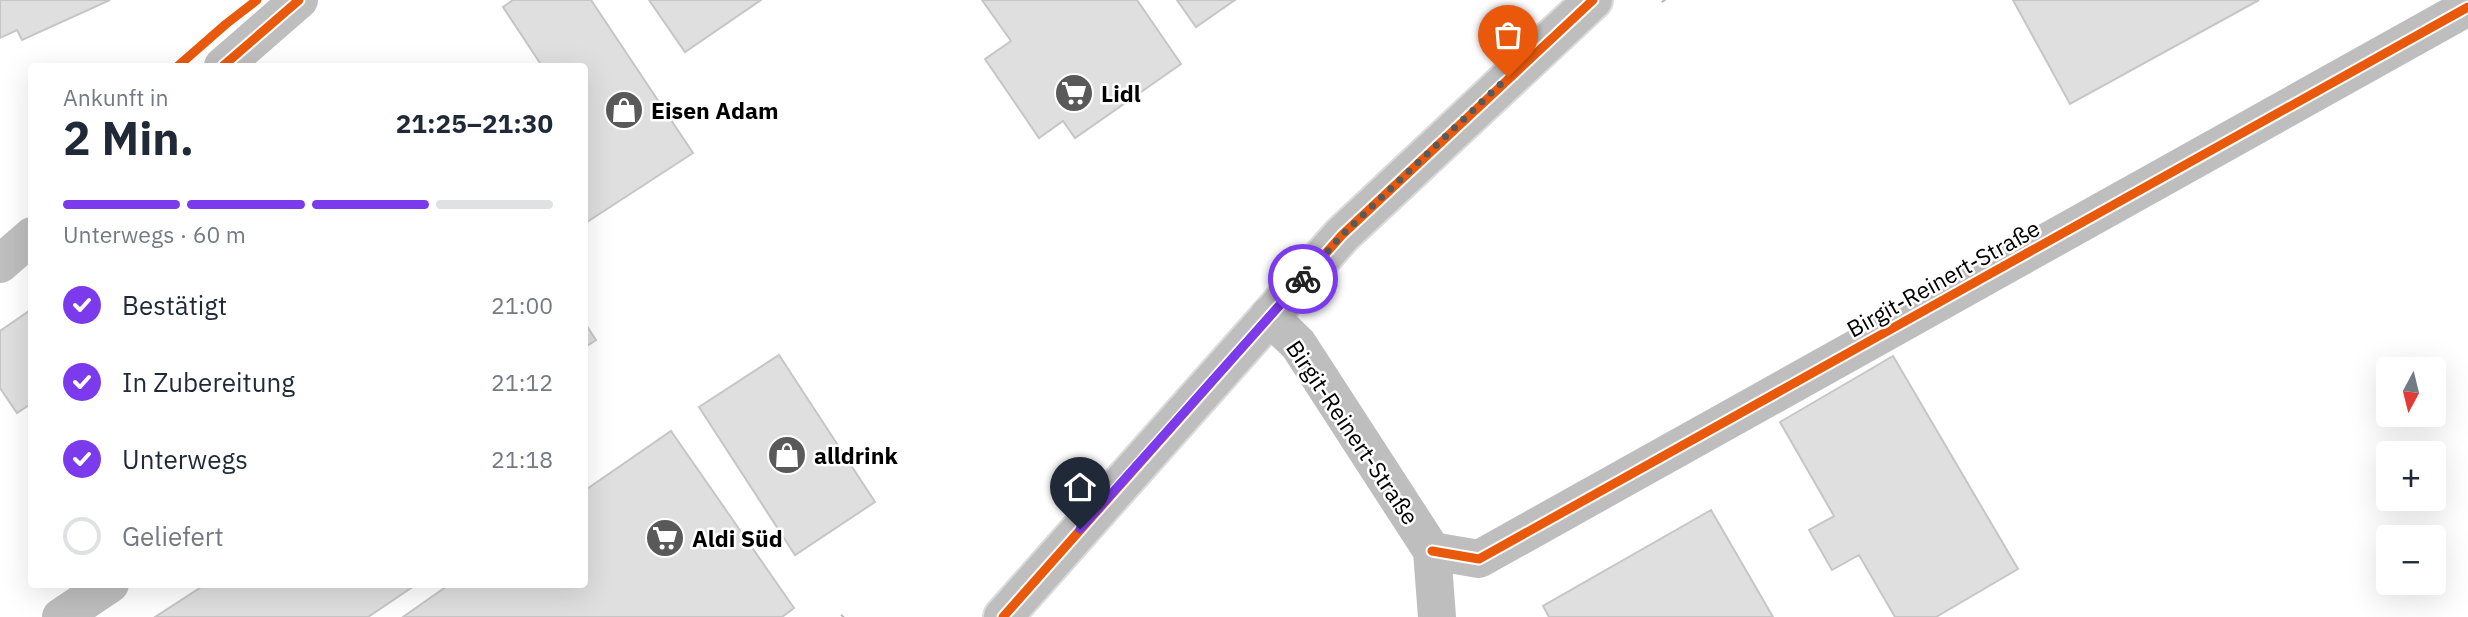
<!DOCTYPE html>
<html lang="de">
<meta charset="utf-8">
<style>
:root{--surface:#fff;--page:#f6f6f7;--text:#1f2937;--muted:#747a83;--line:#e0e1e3;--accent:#7c3aed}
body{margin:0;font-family:"IBM Plex Sans",sans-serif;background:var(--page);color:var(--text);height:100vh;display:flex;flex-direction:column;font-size:26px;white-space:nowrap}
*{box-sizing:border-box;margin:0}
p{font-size:23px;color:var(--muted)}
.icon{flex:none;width:38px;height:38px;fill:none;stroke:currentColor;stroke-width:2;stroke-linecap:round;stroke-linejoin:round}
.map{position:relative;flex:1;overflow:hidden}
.panel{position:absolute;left:28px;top:63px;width:560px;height:525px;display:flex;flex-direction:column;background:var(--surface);border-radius:7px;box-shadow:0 7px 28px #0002}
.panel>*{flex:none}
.needle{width:46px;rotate:187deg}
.fabs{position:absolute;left:2376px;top:357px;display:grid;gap:14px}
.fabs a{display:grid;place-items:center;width:70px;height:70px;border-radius:7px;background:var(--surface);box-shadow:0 7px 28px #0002;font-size:35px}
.pin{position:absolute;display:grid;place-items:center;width:60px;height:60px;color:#fff;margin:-72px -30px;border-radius:50% 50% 50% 0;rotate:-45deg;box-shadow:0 0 7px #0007}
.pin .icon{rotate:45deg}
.courier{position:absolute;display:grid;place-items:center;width:70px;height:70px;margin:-35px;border:5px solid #7c3aed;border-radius:50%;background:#fff;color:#222;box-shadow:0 2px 9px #0007}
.head em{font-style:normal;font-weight:800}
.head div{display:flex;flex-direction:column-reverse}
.head{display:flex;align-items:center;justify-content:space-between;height:119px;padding:0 35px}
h1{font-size:46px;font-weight:800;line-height:52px}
.bar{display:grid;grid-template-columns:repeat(4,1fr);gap:10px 7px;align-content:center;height:84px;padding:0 35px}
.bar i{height:9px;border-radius:5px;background:var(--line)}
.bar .active{background:var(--accent)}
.bar p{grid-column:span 4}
ol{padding:0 35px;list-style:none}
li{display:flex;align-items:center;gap:21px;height:77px}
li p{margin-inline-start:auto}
li .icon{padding:7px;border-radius:50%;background:var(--accent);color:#fff;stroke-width:4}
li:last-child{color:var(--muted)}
li i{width:38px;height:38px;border:4px solid var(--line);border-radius:50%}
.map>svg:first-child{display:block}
</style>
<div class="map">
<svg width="2468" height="617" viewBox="0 0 2468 617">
<rect width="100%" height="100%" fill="#fff"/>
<path fill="#dfdfdf" stroke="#c6c6c6" stroke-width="2" d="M0,0H110L22,40L17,30L0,38Z
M513,0H591L693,153L584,224V66H542L503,7Z
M649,0H761L685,52Z
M982,0H1137L1181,64L1075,138L1063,121L1039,138L985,59L1011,41Z
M1177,0H1235L1196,27Z
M2013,0H2259L2070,104Z
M32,309V403L17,413L0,388V331Z
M584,322L596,340L584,348Z
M779,355L875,502L795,555L699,407Z
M1893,356L2018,569L1936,617H1895L1859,555L1832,570L1809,530L1834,516L1780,422Z
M671,431L794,608L782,617H403L450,584H584V491Z
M1711,510L1773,617H1549L1543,606Z
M206,584H417L368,617H155Z"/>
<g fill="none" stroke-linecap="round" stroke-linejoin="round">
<defs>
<path id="major" d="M1003,617L1342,235L1593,0"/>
</defs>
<use href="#major" stroke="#dbdbdb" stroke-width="42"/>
<path stroke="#b9b9b9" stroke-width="4.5" stroke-dasharray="2 3.5" stroke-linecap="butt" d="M1663,0L1665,3
M842,617L846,613"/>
<path stroke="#bebebe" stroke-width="38" d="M223,66L299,0
M0,264L32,236
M1269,316L1298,344L1432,551L1437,617
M1432,551L1479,559L2468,7
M61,617L110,584"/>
<use href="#major" stroke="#bebebe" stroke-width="38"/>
<defs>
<path id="cycleway" d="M178,66L226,24L257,0
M223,66L299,0
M1432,551L1479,559L2468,7
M1003,617L1342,235L1593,0"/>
</defs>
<use href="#cycleway" stroke="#fff" stroke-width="13"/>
<use href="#cycleway" stroke="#e8590c" stroke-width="9"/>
</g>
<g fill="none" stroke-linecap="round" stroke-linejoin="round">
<path stroke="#595959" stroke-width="7" stroke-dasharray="0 12.6" d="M1303,279L1342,235L1508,77"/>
<path stroke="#7c3aed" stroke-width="9" d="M1080,529L1303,279"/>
</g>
<defs>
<symbol id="supermarket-disc" viewBox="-11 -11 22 22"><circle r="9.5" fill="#595959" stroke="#fff"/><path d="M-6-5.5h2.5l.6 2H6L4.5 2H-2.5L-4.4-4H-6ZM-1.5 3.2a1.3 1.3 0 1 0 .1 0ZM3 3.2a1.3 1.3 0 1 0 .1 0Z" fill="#fff"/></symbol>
<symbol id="shop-disc" viewBox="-11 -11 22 22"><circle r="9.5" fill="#595959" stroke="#fff"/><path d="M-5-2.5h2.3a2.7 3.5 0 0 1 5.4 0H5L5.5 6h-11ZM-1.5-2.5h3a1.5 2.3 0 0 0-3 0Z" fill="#fff"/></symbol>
</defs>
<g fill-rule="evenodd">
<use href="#supermarket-disc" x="1052" y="71" width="44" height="44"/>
<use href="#shop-disc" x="602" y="88" width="44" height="44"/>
<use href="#shop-disc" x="765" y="433" width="44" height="44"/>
<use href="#supermarket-disc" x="643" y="516" width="44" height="44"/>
</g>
<g text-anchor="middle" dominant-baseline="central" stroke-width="5" stroke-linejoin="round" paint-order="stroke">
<g font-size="23" font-weight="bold" fill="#000" stroke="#fff" text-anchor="start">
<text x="1101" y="93">Lidl</text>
<text x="651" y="110">Eisen Adam</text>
<text x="814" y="455">alldrink</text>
<text x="692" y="538">Aldi Süd</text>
</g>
<g font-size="23" fill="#000" stroke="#fff">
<text transform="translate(1943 278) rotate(-29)">Birgit-Reinert-Straße</text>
<text transform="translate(1353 432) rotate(56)">Birgit-Reinert-Straße</text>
</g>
</g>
</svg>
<div class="fabs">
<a><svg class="needle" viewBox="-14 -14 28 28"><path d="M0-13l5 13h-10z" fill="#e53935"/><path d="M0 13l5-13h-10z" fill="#747a83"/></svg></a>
<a>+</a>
<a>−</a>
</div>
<div class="pin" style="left:1508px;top:77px;background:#ea580c"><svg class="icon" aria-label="bag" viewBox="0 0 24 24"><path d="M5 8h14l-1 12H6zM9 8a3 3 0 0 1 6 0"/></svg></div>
<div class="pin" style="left:1080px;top:529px;background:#1f2937"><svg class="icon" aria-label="home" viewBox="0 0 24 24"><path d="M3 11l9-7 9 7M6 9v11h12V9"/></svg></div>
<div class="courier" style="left:1303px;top:279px"><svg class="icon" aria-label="bike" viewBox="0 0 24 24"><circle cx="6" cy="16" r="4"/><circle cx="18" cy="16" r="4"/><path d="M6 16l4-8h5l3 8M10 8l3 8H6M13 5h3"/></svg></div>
<section class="panel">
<div class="head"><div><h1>2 Min.</h1><p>Ankunft in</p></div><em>21:25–21:30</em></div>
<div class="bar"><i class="active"></i><i class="active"></i><i class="active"></i><i></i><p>Unterwegs · 60 m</p></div>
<ol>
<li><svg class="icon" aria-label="check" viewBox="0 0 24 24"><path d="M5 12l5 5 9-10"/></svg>Bestätigt<p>21:00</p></li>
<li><svg class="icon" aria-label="check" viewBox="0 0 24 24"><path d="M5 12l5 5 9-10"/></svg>In Zubereitung<p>21:12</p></li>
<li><svg class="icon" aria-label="check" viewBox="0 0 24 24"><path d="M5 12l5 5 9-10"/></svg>Unterwegs<p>21:18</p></li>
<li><i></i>Geliefert</li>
</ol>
</section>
</div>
